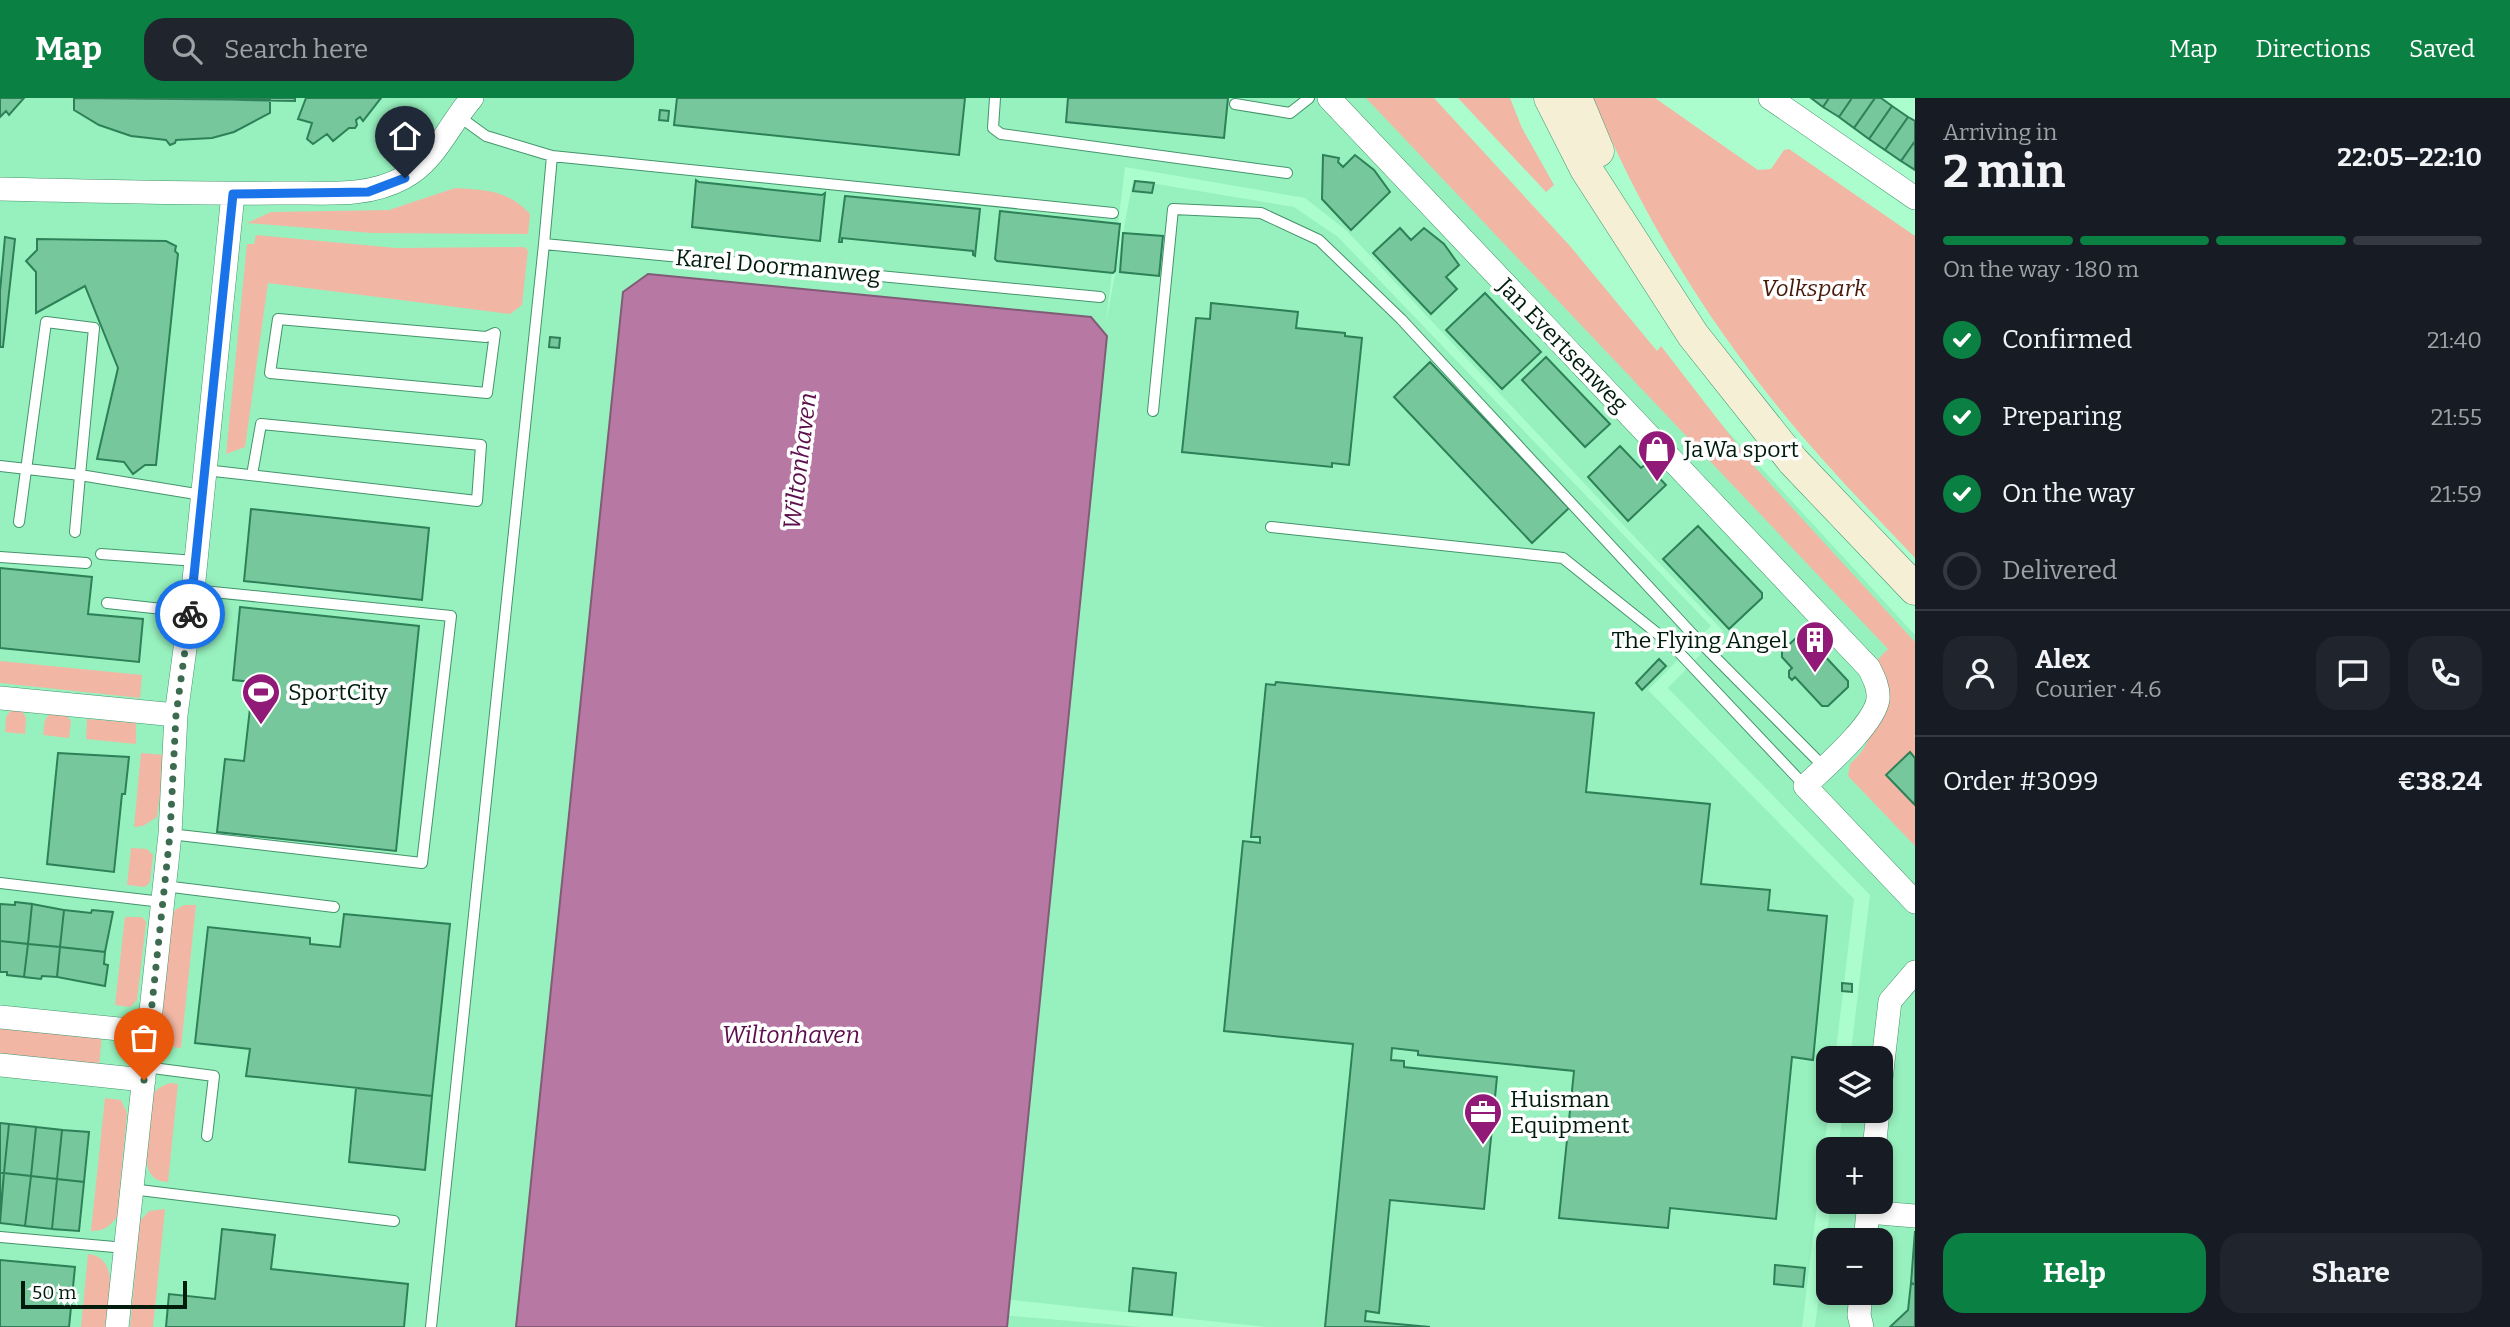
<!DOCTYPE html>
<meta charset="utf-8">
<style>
:root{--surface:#171b24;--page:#20242c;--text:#f1f3f6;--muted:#9ea1a6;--line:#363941;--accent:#0b8043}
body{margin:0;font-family:Bitter,serif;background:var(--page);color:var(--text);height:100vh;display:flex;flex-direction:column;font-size:26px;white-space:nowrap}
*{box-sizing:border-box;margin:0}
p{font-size:23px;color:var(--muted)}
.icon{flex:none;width:38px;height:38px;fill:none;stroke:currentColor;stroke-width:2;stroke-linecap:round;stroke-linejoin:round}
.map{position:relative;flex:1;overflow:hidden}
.side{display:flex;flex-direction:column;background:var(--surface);width:595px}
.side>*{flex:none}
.tools{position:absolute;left:1816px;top:948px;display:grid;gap:14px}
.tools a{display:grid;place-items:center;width:77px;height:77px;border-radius:14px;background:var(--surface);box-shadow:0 4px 10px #0003;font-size:35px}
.scale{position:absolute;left:21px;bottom:18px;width:166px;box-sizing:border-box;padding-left:7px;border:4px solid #001c0c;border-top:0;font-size:19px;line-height:24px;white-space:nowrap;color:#001c0c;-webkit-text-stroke:5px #fff;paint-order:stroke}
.pin{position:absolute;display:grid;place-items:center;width:60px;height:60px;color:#fff;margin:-72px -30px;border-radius:50% 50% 50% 0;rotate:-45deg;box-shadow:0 0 7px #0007}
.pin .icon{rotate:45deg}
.courier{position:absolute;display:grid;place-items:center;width:70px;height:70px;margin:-35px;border:5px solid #1a73e8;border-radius:50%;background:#fff;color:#222;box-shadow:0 2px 9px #0007}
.head em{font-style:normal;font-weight:700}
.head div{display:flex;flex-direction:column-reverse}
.head{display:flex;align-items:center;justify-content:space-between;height:119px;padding:0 28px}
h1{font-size:46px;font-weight:700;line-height:52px}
.bar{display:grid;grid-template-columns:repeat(4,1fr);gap:10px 7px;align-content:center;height:84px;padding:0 28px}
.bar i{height:9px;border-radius:5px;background:var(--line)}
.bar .active{background:var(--accent)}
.bar p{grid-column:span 4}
.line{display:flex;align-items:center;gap:18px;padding:0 28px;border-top:2px solid var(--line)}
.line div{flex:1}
.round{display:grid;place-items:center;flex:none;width:74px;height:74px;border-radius:21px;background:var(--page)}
ol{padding:0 28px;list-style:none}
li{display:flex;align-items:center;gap:21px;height:77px}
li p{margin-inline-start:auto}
li .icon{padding:7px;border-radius:50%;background:var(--accent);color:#fff;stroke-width:4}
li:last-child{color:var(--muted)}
li i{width:38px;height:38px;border:4px solid var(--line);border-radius:50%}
.cta{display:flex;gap:14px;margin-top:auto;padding:14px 28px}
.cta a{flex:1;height:80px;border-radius:21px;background:var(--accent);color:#fff;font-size:28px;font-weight:700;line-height:80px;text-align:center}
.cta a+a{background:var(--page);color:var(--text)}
header{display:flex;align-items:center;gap:42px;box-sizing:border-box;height:98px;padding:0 35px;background:var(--accent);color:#fff}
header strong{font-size:33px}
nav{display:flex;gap:38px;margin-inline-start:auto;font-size:24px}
.search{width:490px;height:63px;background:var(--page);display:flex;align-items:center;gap:18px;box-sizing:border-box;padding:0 24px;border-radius:21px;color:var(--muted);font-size:26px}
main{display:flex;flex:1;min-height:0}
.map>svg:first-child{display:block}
</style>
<header>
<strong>Map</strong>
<div class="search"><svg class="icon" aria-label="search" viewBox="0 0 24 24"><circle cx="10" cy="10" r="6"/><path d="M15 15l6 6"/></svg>Search here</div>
<nav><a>Map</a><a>Directions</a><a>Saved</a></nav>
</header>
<main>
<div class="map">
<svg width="1915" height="1229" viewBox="0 0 1915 1229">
<rect width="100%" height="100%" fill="#abfdce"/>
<path fill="#97f1be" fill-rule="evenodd" d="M0,0H1410L1444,25L1915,537V1229H1815L1831,1104H1881V1052H1838L1843,1013H1881V961H1850L1870,797L1668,590L1723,533L1347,133L1305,100L1125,69L1106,224L1133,82L1294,109L1338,139L1711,528L1648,592L1854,801L1835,961H1829V1011L1802,1229H1266L1003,1201L523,1229H0ZM1829,1143H1881V1195H1829Z
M1000,1217L1140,1229H999Z"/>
<path fill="#f2b7a4" d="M1366,0H1434L1570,148L1657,253L1661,248L1753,367L1915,544V748L1848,678L1850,666C1864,653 1864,649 1873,634C1876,628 1883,622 1885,616C1894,595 1886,580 1876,563L1888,551Z
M1458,0H1510L1522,30L1554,87L1546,94Z
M1593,0H1655L1758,72L1771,71L1784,52L1789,51L1915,138V460C1885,428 1853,396 1824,363C1729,257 1647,132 1593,0Z
M455,90C487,92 507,92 530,116L528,136L372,135L247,125L271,114L389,112Z
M256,137L396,150L524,149L528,152L522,207L510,216L268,185L245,349L226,356L247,146H254Z
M0,563L142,577L140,600L0,585Z
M11,612L22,613L26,620L25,636L5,634L6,619Z
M50,615L65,616L71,623L69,640L43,637L45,622Z
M87,621L136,625V646L86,641Z
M141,655L165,657L157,719L143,728L134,729Z
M131,750L147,751L153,757L150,784L145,789L127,787Z
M184,807H196L181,950L173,949L163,943L160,930L172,818L175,812Z
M125,819H142L146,824L137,902L130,909L115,907Z
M0,927L102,937L99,968L0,958Z
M171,985L178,986L168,1084C137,1083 148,1046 150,1025C151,1017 149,1004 153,997C156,990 164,987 171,985Z
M105,1000L121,1002L127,1015L117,1119C109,1129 104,1133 91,1133Z
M165,1111L153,1229H130L140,1123L149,1113Z
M88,1156C122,1160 107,1205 105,1229H81Z"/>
<path fill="#b778a4" stroke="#805c76" stroke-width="2" d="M648,176L1091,219L1107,238L1007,1229H516L623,194Z"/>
<path fill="#76c79b" stroke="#2d8057" stroke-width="2" d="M0,0H24L9,17L6,13L0,19Z
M74,0L270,2V15L234,34L212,40L176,42L175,45L170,47L166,42L131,38L99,27L74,12Z
M144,0H295V3Z
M306,0H381L363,23L360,19L356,22L357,27L355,30H349L333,43L327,36L313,46L307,41L312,25L298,21Z
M677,0H965L959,57L674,27Z
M1068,0H1228L1224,40L1066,24Z
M1811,0H1829L1823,9Z
M1829,0H1852L1839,19L1823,9Z
M1852,0H1875L1854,30L1839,19Z
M1875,0H1881L1892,8L1869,41L1854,30Z
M1892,8L1908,19L1885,52L1869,41Z
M660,12L669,13L668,23L659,22Z
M1908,19L1915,23V43L1901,63L1885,52Z
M1915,43V72L1901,63Z
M1323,57L1339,60L1338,64L1343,69L1355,57L1374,72L1390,94L1351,132L1322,101Z
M696,82L699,84L822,97L825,95L820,143L692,129Z
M1135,83L1154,85L1152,95L1133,93Z
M845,98L980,111L975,158L973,157V153L842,140V144H839Z
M1000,113L1120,126L1115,173L1113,175L997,163L995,161Z
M1400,130L1411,142L1424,130L1444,146L1459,167L1446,179L1457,191L1431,216L1373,155Z
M1123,135L1163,138L1159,178L1120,174Z
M5,139L15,141L3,249H0V193Z
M37,141L166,143L176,148L175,153L178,156L156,367H145L133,376L124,364L97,361L118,270L85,188L36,215V174L26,163L37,152Z
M1485,195L1541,254L1502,291L1446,232Z
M1211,205L1298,214L1296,230L1345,235V238L1362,240L1349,367L1332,365V369L1182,354L1196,220L1210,221Z
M550,239L560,240L559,250L549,249Z
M1546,259L1610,326L1585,349L1522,282Z
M1430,264L1569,410L1532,445L1394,299Z
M1620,348L1641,370L1646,366L1666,387L1628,423L1588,379Z
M251,411L429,430L422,502L244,483Z
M1698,428L1762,495V500L1729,531L1663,461Z
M0,470L92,479L88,516L143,521L139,564L0,550Z
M240,509L419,528L396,753L217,734L225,661L244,663L253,584L233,582Z
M1796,540H1802L1813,551L1816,548H1821L1824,551L1821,554L1848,583V589L1828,608H1822L1795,579L1792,582L1789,579V573L1792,570L1782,559V553Z
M1659,561L1666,568L1642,592L1636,585Z
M1276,584L1594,615L1586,694L1710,706L1701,786L1770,792L1768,812L1827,818L1813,962L1792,959L1776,1121L1670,1110L1668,1130L1559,1120L1574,973L1418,957V953L1392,950L1391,962L1404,963V969L1497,979L1484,1111L1390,1102L1379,1215L1366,1213L1365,1223L1430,1229H1325L1353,946L1224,933L1243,743L1260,745V739H1251L1266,586L1275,587Z
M1910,654L1915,660V707L1886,677Z
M58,655L129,659L125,696H122L114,774L47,766Z
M15,804L32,806L28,846L0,843V806L15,807Z
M32,806L64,812L60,849L28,846Z
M64,812L91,815L92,812L113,814L105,854L60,849Z
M344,816L450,826L432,998L246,978L250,951L195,945L208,829L310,840V846L340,849Z
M0,843L28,846L24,879L7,877V874H0Z
M28,846L60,849L57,879L42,878L41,881L24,879Z
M60,849L105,854L104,866L108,867L105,888L57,879Z
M1842,885L1852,886V894L1842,893Z
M356,990L432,998L425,1072L349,1064Z
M0,1025L9,1026L4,1075H0Z
M9,1026L36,1029L31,1078L4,1075Z
M36,1029L62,1032L57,1081L31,1078Z
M62,1032L89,1034L84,1084L57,1081Z
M0,1075H4L0,1117Z
M4,1075L31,1078L25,1128L0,1125Z
M31,1078L57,1081L52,1131L25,1128Z
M57,1081L84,1084L79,1133L52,1131Z
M222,1131L275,1137L271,1171L408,1186L404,1229H166L169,1196L215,1201Z
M1915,1133V1186L1911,1185Z
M0,1162L75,1169L69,1229H0Z
M1775,1167L1805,1170L1803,1189L1774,1186Z
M1133,1170L1176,1175L1172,1217L1129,1213Z
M1911,1185L1915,1186V1229H1890L1908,1212Z"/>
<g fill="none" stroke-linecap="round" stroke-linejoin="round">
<defs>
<path id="lane" d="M995,0L993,30L1001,36L1287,75
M1235,6L1290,15L1309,0
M457,17L486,38L552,58L544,146L1100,199
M552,58L1113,115
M278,221L486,239L495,235L487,295L270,275Z
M1153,313L1173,111L1261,115L1319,142L1401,221L1696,540L1825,670
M0,368L80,377L75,434
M205,372L477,403L481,347L261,326L252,377
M19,424L46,224L94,230L80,377L202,397
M1271,429L1563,460L1673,548L1805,688
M101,456L196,463
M0,459L86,465
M107,505L190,514
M170,736L422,765L451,518L193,492
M0,785L162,804
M164,788L334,809
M145,969L214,978L207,1038
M131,1091L394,1123
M0,1139L126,1150
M431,1229L544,146"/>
<path id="street" d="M1329,0L1869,570C1874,580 1879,590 1878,601C1875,626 1824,670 1805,688L1915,804
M1770,0L1915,100
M0,91C93,93 185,96 278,95C320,94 365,101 403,80C436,63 449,26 472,0
M0,600L176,617
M0,919L149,934
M0,967L144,982
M1881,981L1890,903L1915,874
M1874,1052L1878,1013
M1868,1114L1915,1118
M1865,1143L1869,1104
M1861,1195L1859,1217L1862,1229
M117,1229L170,736L176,617L193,492L233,96"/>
<path id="secondary" d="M1550,0L1586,71L1693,237L1793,363L1915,491
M1576,0L1598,53"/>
</defs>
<use href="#lane" stroke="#44946b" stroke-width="12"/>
<use href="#street" stroke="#44946b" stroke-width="24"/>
<use href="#secondary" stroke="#44946b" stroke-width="33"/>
<use href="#lane" stroke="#fff" stroke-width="10"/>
<use href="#street" stroke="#fff" stroke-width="23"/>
<use href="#secondary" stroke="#f4efd5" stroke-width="32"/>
</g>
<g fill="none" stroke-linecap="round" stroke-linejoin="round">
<path stroke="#3c6b50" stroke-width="7" stroke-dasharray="0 12.6" d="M144,982L170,736L176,617L190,516"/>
<path stroke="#1a73e8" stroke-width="9" d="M190,516L233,96L368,94L405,80"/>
</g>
<defs>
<symbol id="shop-pin" viewBox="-11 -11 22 30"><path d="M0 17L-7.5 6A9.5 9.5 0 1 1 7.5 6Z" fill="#911977" stroke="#fff"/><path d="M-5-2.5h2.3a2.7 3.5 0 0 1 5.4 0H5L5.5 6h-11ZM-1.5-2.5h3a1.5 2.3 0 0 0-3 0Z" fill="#fff"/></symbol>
<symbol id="building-pin" viewBox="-11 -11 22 30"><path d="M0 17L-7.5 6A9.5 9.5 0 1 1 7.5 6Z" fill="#911977" stroke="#fff"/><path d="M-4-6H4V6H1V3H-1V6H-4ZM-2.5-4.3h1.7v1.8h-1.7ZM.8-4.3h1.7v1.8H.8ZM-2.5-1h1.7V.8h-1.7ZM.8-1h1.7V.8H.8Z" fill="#fff"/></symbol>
<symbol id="stadium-pin" viewBox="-11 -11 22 30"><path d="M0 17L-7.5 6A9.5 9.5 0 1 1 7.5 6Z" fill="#911977" stroke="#fff"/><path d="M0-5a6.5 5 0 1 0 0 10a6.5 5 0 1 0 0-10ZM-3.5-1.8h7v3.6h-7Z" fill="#fff"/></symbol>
<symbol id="office-pin" viewBox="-11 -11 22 30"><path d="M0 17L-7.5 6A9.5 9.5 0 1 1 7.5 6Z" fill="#911977" stroke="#fff"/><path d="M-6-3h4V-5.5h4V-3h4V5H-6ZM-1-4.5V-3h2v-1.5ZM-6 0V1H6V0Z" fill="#fff"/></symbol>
</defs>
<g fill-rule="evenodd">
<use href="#shop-pin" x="1635" y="329" width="44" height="60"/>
<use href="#building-pin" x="1793" y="520" width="44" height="60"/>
<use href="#stadium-pin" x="239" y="572" width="44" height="60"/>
<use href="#office-pin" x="1461" y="992" width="44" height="60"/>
</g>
<g text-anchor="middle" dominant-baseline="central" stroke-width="7" stroke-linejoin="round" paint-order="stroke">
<g font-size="23" fill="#001c0c" stroke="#fff">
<text transform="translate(778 168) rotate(5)">Karel Doormanweg</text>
<text transform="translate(1563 247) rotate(46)">Jan Evertsenweg</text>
</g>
<g font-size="23" font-style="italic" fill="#491a0a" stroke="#fff">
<text x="1814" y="190">Volkspark</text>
</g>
<g font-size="23" fill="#001c0c" stroke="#fff" text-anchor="start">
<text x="1684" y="351">JaWa sport</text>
<text x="1788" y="542" text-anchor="end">The Flying Angel</text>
<text x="288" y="594">SportCity</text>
<text x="1510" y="1001">Huisman<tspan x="1510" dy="26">Equipment</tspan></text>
</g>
<g font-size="24" font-style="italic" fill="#5b0e4b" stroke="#fff">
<text transform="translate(800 363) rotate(-83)">Wiltonhaven</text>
<text x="791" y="937">Wiltonhaven</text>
</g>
</g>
</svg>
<div class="tools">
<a><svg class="icon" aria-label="layers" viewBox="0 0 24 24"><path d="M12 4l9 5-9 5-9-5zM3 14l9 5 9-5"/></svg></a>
<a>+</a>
<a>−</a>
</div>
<div class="scale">50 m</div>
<div class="pin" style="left:144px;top:982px;background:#ea580c"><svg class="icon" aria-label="bag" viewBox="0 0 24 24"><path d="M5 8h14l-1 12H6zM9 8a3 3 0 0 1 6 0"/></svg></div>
<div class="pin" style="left:405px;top:80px;background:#1f2937"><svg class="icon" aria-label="home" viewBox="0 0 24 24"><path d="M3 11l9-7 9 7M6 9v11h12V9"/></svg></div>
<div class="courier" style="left:190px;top:516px"><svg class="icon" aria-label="bike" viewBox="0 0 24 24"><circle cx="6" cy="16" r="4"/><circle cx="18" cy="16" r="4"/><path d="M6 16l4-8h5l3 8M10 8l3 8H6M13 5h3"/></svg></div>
</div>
<section class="side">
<div class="head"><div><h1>2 min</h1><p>Arriving in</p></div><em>22:05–22:10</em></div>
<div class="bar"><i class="active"></i><i class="active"></i><i class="active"></i><i></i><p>On the way · 180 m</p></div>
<ol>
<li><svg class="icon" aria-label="check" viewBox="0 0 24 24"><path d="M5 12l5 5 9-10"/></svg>Confirmed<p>21:40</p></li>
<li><svg class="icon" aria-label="check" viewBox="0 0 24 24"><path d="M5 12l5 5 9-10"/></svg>Preparing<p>21:55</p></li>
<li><svg class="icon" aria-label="check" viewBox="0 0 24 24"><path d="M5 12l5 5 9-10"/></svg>On the way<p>21:59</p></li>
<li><i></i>Delivered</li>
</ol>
<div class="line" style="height:126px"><a class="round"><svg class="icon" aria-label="person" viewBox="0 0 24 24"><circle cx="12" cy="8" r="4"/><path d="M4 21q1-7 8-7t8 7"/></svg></a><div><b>Alex</b><p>Courier · 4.6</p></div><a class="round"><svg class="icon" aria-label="chat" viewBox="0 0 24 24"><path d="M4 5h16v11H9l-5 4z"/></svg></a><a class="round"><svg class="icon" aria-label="phone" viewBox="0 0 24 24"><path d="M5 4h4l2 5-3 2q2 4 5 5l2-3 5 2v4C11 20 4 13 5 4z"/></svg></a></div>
<div class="line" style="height:91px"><div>Order #3099</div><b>€38.24</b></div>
<div class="cta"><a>Help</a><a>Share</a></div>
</section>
</main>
